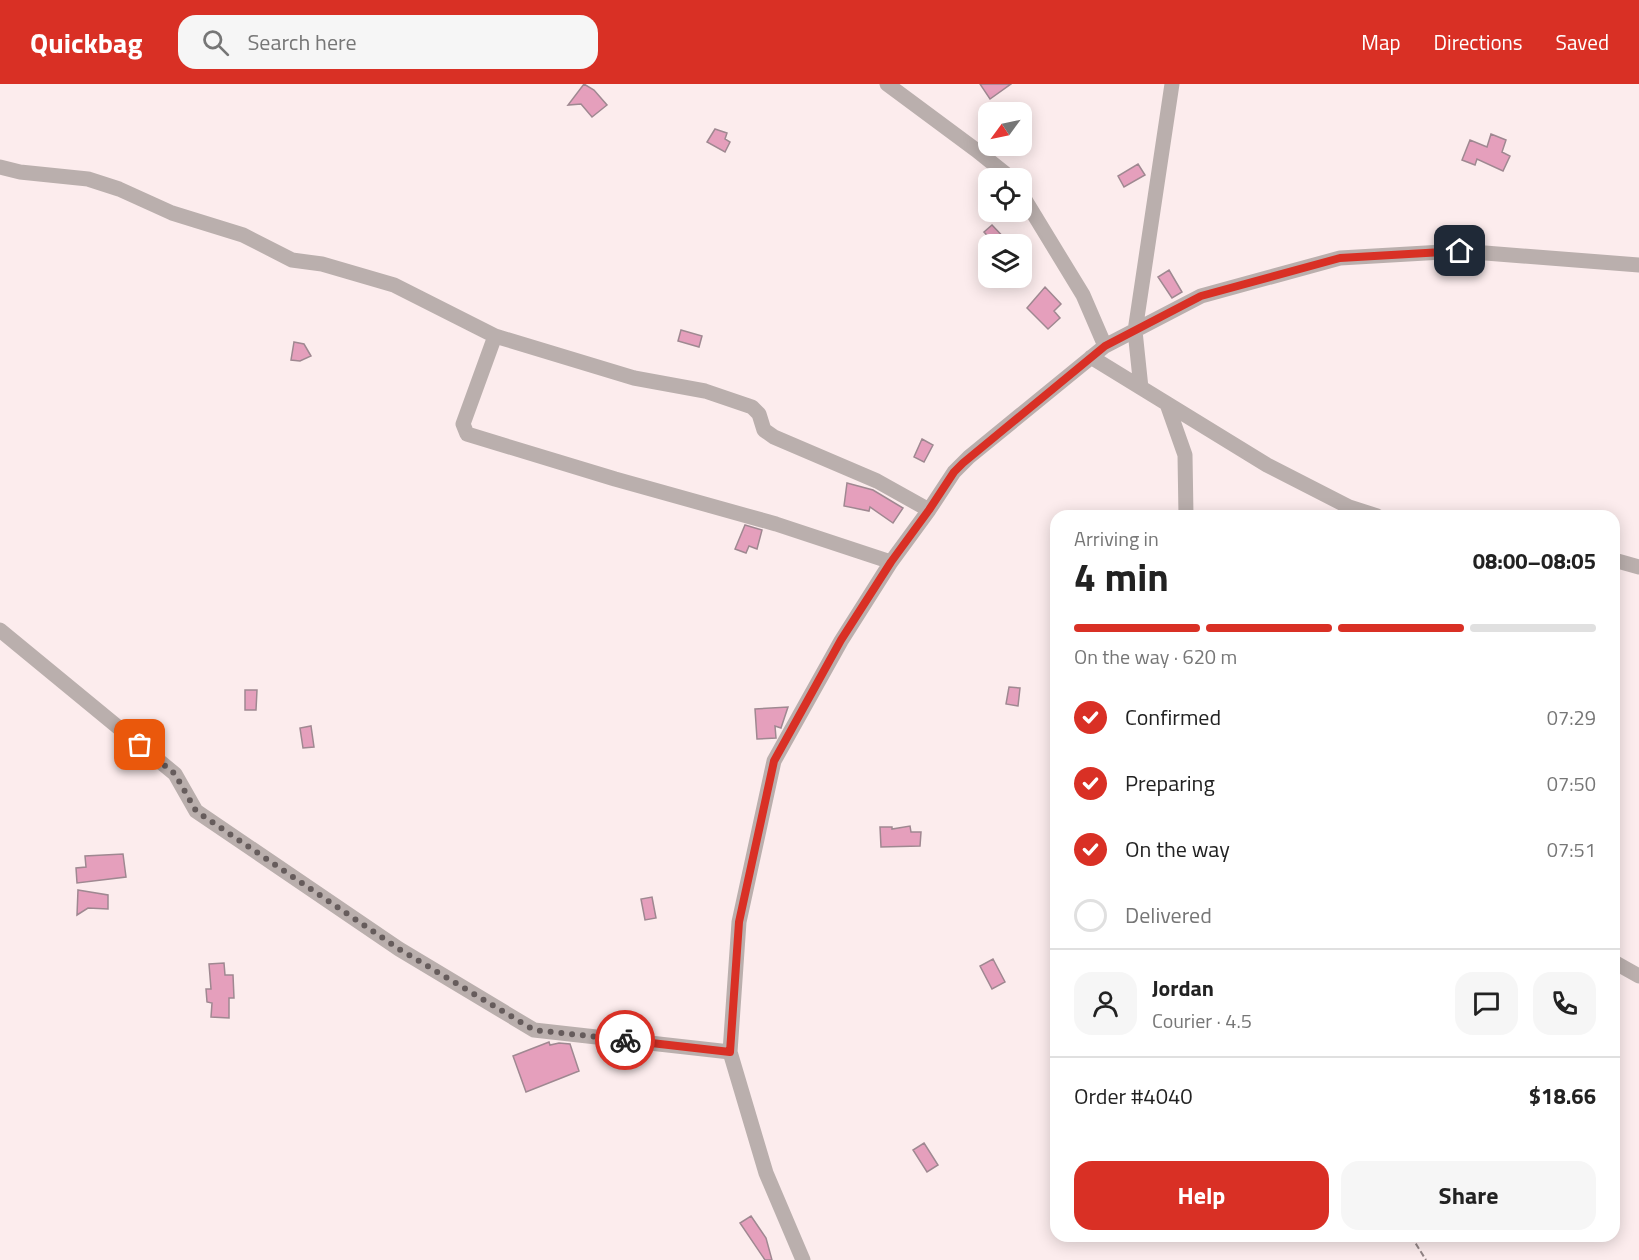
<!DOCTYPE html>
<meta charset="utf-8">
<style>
:root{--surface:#fff;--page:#f6f6f6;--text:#222;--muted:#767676;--line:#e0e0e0;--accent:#d93025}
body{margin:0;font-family:"Titillium Web",sans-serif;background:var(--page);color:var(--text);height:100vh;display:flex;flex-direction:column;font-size:22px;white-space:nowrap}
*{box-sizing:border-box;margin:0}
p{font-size:20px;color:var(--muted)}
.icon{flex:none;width:33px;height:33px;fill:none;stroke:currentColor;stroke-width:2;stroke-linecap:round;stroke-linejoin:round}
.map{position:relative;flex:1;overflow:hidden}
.side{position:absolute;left:1050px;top:426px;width:570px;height:732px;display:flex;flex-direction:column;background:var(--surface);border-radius:18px;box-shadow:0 3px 15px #0003}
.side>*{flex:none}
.needle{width:39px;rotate:237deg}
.controls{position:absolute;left:978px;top:18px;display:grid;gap:12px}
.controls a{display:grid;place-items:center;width:54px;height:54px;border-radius:12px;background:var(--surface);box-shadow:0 3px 15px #0003;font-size:30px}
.pin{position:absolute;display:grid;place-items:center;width:51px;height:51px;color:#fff;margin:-26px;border-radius:12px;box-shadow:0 3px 9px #0006}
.courier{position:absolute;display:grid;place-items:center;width:60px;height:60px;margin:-30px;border:4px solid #d93025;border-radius:50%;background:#fff;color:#222;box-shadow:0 2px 8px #0007}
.headline em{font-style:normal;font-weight:700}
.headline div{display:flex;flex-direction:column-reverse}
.headline{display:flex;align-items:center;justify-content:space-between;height:102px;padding:0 24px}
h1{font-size:39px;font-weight:700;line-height:45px}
.bar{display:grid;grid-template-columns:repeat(4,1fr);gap:9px 6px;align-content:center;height:72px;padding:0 24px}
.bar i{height:8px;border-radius:4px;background:var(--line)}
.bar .active{background:var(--accent)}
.bar p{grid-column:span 4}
.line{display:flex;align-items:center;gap:15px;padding:0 24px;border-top:2px solid var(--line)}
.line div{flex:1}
.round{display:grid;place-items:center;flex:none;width:63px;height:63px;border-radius:18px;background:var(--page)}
ol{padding:0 24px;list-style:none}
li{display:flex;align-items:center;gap:18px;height:66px}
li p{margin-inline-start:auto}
li .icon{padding:6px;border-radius:50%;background:var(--accent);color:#fff;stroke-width:4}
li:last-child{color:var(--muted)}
li i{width:33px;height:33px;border:3px solid var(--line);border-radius:50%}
.button{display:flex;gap:12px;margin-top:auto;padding:12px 24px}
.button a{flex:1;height:69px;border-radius:18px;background:var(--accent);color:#fff;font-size:24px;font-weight:700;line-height:69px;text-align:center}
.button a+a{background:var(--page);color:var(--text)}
header{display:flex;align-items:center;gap:36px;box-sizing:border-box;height:84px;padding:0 30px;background:var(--accent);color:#fff}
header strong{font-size:28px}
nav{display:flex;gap:33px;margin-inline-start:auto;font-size:21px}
.search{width:420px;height:54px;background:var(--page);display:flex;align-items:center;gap:15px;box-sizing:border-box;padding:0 21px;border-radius:18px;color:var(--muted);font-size:22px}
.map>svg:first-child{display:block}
</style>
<header>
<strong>Quickbag</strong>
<div class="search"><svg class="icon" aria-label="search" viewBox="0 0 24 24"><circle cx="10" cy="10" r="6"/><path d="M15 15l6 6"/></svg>Search here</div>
<nav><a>Map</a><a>Directions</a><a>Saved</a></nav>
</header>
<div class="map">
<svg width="1639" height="1176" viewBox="0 0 1639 1176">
<rect width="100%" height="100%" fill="#fceced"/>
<path fill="#e59fbc" stroke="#9f8891" stroke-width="1.5" d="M584,0L594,6L607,21L592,33L581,20L568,21Z
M980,0H1011L990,15Z
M715,45L727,49L725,55L730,58L725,68L707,58Z
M1491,50L1506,56L1502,68L1510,72L1503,87L1477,75L1475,81L1462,76L1470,56L1487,63Z
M1138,80L1145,91L1124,103L1118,92Z
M992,141L1010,160H995L984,148Z
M1169,186L1182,208L1172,214L1158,193Z
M1045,203L1061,220L1054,227L1060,234L1048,245L1027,224Z
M681,246L702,252L699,263L678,257Z
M294,258L304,260L311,272L300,277L291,276Z
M922,355L933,361L924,378L914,373Z
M847,399L873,406L903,424L893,439L870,423L869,427L844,422Z
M745,441L762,446L757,465L749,462L746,469L735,465Z
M1009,603L1020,604L1018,622L1006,620Z
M245,606H257L256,626H245Z
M788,623L781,644L775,642L776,654L757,655L755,625Z
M311,642L314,663L303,664L300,644Z
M910,742L911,748H921L920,762L881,763L880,743H892V745Z
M123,770L126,793L77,799L76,784L86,783L85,772Z
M78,806L108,811V825L88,824L77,831Z
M652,813L656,834L645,836L641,815Z
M993,875L1005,898L992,905L980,882Z
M224,879L225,891H233L234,914H229V934L211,933L212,919L207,918L206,905H211L209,880Z
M549,958L550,961L559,959L570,960L579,987L526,1008L513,972Z
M924,1059L938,1081L927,1088L913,1066Z
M751,1132L766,1154L772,1176H765L740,1139Z"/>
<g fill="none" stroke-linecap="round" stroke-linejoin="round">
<path stroke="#928586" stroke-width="2" stroke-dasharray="6 3" stroke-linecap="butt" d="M1411,1152L1426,1176"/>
<path stroke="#baafad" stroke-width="15" d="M887,0L976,66L1011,94
M0,83L20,88L88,95L119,105L172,129L243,151L292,176L322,180L394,201L495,252L634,294L705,307L752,323L759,330L764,346L774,353L877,397L929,426
M1022,111L1083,211L1105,262
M495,252L463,340L467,350L615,395L776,440L891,478
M1091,273L1267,381L1349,423L1377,432
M1141,304L1135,247L1172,0
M1167,320L1185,371L1186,432
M1614,476L1639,483
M0,546L175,690L196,727L399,865L534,946L730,968
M1614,878L1639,892
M803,1176L766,1089L730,968L739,838L774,677L841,557L891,478L929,426L954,388L969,373L1105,262L1201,212L1340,174L1460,167L1639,181"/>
</g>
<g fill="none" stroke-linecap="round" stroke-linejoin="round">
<path stroke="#665c5c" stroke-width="6" stroke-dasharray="0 10.8" d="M140,661L175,690L196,727L399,865L534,946L625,956"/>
<path stroke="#d93025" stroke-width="8" d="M625,956L730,968L739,838L774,677L841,556L891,478L929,426L954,388L963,379L1105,262L1201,212L1340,174L1460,167"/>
</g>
</svg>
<div class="controls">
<a><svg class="needle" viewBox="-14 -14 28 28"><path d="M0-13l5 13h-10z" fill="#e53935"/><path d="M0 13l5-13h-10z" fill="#767676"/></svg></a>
<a><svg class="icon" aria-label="locate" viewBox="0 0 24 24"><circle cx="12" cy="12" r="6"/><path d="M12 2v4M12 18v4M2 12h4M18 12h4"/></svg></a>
<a><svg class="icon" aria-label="layers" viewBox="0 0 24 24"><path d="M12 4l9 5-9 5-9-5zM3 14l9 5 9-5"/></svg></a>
</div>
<div class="pin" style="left:140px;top:661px;background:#ea580c"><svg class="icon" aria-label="bag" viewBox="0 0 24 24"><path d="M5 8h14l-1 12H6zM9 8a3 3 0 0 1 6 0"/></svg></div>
<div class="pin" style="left:1460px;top:167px;background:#1f2937"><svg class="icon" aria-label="home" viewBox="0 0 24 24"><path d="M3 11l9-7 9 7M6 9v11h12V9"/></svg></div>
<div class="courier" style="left:625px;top:956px"><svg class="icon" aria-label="bike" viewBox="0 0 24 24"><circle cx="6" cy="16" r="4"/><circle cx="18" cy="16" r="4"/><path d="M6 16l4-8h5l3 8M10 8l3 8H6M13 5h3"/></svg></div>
<section class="side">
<div class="headline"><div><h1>4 min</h1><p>Arriving in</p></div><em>08:00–08:05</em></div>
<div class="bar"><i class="active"></i><i class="active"></i><i class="active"></i><i></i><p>On the way · 620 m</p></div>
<ol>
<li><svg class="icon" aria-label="check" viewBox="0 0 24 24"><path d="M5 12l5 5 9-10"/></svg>Confirmed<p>07:29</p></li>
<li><svg class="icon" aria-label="check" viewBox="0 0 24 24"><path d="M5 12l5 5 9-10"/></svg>Preparing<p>07:50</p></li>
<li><svg class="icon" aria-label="check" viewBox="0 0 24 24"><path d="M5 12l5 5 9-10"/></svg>On the way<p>07:51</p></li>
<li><i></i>Delivered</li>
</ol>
<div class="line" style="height:108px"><a class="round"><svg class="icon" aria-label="person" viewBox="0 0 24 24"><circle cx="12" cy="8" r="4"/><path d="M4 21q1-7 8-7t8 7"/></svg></a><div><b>Jordan</b><p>Courier · 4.5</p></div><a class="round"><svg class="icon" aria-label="chat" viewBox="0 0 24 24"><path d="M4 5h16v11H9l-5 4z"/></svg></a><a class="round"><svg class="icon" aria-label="phone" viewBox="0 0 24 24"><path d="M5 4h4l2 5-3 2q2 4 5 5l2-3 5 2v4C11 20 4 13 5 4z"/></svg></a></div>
<div class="line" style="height:78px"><div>Order #4040</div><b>$18.66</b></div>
<div class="button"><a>Help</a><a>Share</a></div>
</section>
</div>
